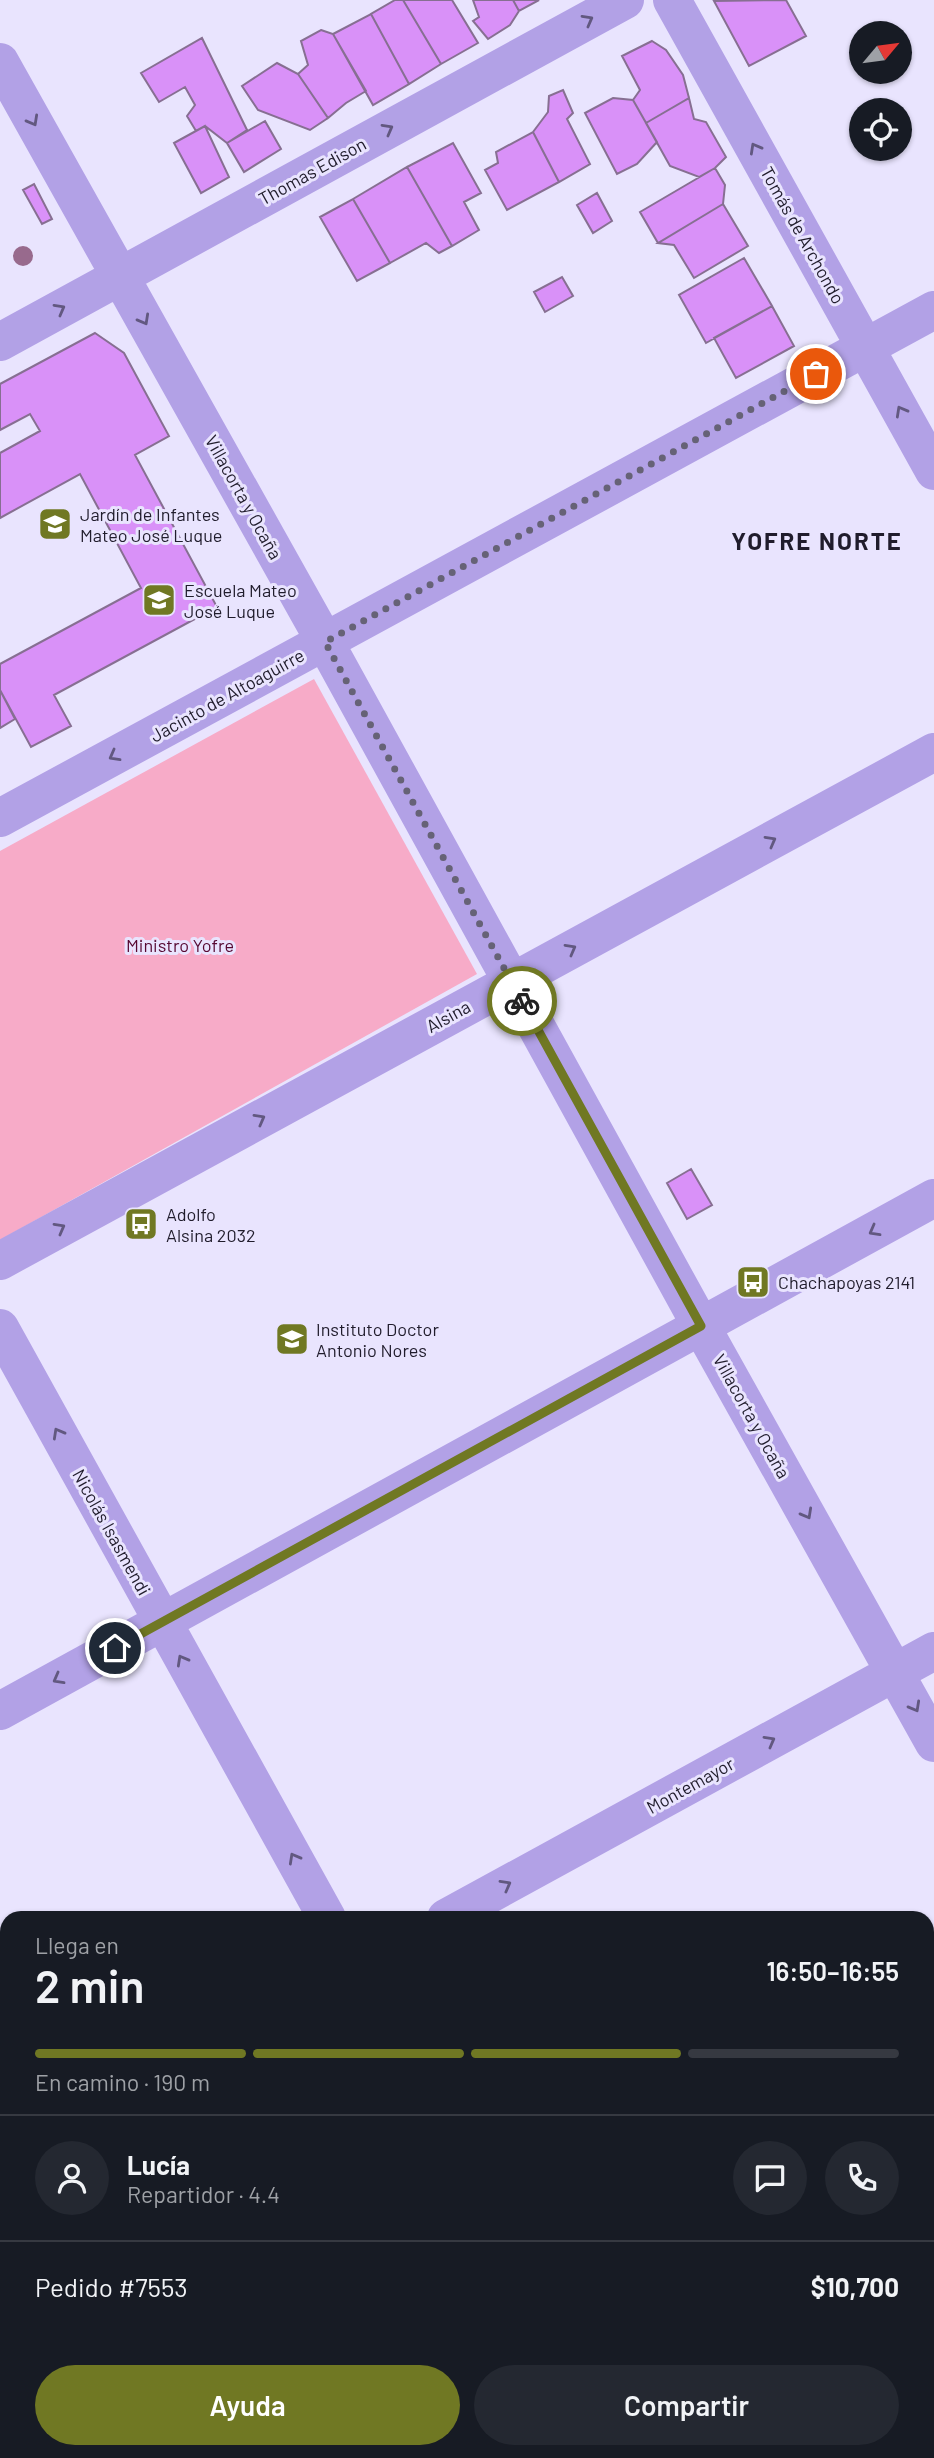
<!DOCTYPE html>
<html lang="es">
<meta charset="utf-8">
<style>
:root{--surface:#171b24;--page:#242831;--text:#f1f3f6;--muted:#9ea1a6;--line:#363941;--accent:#707823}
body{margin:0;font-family:Barlow,sans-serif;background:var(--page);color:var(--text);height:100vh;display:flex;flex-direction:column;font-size:26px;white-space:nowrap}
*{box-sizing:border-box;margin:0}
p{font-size:23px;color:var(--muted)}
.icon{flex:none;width:38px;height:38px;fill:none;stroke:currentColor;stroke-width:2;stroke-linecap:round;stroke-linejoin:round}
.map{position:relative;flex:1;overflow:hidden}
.sheet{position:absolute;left:0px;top:1911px;width:934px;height:548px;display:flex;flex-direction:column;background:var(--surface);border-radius:21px 21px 0 0;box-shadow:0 2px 5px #0004}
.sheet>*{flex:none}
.needle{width:46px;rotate:61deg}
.tools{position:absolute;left:849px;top:21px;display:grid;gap:14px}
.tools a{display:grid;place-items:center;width:63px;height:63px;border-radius:50%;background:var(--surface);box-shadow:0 2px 5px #0004;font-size:35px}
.pin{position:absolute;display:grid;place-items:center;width:60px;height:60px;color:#fff;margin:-30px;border:4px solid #fff;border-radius:50%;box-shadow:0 2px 7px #0007}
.courier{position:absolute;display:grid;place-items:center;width:70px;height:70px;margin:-35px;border:5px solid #707823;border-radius:50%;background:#fff;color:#222;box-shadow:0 2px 9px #0007}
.head em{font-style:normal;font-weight:600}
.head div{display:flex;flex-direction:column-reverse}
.head{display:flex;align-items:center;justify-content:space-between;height:119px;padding:0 35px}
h1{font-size:46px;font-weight:600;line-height:52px}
.bar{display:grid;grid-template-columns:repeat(4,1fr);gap:10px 7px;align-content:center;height:84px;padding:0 35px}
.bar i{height:9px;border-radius:5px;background:var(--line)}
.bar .on{background:var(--accent)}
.bar p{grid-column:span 4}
.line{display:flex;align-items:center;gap:18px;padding:0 35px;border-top:2px solid var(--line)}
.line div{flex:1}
.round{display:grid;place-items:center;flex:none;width:74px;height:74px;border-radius:37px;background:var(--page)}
.cta{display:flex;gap:14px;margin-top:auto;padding:14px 35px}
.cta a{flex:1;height:80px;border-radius:42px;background:var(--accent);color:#fff;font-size:28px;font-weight:600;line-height:80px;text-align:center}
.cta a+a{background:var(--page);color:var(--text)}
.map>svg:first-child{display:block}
</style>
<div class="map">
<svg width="934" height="2458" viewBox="0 0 934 2458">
<rect width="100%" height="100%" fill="#e9e4fe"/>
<path fill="#f7abc8" d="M314,679L477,974L0,1240V851Z"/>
<path fill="#d991f8" stroke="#876f92" stroke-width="2" d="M395,0H403L441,64L409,84L371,14Z
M403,0H452L478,43L441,64Z
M473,0H513L519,11L510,25L488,39L473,21L479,17Z
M513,0H539L519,11Z
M786,0L806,36L749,66L714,1Z
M371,14L409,84L373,105L333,34Z
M321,30L333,34L366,91L346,103L328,118L298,74L308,65L301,41Z
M202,38L247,130L227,143L205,126L196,131L187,116L195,105L185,87L159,102L141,73Z
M652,41L666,50L683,75L689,98L646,123L633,100L640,90L622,56Z
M277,63L298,74L328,118L310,130L258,110L242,86Z
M563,90L573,113L567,119L590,164L559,182L533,132L548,112L549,96Z
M613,98L633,100L657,142L637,164L617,174L585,113Z
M689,98L694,119L706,122L726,157L715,168L699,177L670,166L646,123Z
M265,121L281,149L244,172L227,143Z
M205,126L229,177L201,193L174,143Z
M533,132L559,182L507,210L485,170L498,163L496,152Z
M453,143L481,193L464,202L479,230L452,246L407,167Z
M407,167L452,246L439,253L426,243L390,263L353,199Z
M715,168L725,185L723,204L658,243L640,212Z
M34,184L52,219L42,224L23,190Z
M597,193L612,221L593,233L577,205Z
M353,199L390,263L357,281L320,217Z
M723,204L748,246L694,278L674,245L658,243Z
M744,258L772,306L706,343L679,295Z
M562,277L573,296L545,312L534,292Z
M772,306L794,346L736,378L714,338Z
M95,333L124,353L169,436L135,455L217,607L54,695L71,726L31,747L0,690V664L141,588L80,474L0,518V453L40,431L30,414L0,430V384Z
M0,690L15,719L0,728Z
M691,1169L712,1205L687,1219L667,1183Z"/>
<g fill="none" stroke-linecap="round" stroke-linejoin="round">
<path stroke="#b2a1e6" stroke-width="38" d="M672,0L934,471
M0,62L315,624L701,1326L934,1743
M0,342L625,0
M0,818L934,310
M0,1261L934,752
M0,1328L327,1918
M0,1711L934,1198
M446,1918L934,1651
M928,2108L934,2104
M0,2162L7,2158
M623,2452L627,2458
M286,2458L298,2452"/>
</g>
<circle fill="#986a8d" cx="23" cy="256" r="10"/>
<defs><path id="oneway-chevron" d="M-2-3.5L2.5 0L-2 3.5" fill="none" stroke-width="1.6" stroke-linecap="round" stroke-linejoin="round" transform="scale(1.75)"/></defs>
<g stroke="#625880">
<use href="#oneway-chevron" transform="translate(588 20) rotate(-29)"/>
<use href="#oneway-chevron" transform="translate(33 121) rotate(61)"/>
<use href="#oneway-chevron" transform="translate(388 129) rotate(-29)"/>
<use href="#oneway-chevron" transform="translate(755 148) rotate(-119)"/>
<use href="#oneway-chevron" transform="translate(60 309) rotate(-29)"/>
<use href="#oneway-chevron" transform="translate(144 320) rotate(61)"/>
<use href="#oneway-chevron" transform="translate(901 411) rotate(-119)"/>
<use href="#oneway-chevron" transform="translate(114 756) rotate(151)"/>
<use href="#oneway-chevron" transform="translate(771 841) rotate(-29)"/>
<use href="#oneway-chevron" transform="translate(571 949) rotate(-29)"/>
<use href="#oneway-chevron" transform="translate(260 1119) rotate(-29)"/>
<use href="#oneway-chevron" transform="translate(60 1228) rotate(-29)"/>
<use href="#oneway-chevron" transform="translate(874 1231) rotate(151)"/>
<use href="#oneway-chevron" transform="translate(58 1433) rotate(-119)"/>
<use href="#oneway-chevron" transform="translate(807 1514) rotate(61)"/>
<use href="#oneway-chevron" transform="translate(182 1660) rotate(-119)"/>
<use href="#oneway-chevron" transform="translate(58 1679) rotate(151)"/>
<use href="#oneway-chevron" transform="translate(915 1707) rotate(61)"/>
<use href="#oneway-chevron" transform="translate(770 1741) rotate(-29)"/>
<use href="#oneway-chevron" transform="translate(294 1858) rotate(-119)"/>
<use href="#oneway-chevron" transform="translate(506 1885) rotate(-29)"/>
</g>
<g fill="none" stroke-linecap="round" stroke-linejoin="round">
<path stroke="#666276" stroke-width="7" stroke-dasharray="0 12.6" d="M522,1001L325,642L816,374"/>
<path stroke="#707823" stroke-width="9" d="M115,1648L701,1326L522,1001"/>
</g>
<defs>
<symbol id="school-square" viewBox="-11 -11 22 22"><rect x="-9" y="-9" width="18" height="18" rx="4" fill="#707823" stroke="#e9e4fe"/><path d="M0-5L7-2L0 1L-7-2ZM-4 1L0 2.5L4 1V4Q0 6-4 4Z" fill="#fff"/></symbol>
<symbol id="bus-square" viewBox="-11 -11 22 22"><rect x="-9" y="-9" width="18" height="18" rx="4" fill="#707823" stroke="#e9e4fe"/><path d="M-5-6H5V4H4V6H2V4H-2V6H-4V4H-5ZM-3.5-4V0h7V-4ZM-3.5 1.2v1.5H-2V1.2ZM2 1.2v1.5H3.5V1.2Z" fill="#fff"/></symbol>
</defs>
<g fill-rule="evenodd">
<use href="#school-square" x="36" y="505" width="38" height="38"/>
<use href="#school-square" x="140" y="581" width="38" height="38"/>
<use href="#bus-square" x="122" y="1205" width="38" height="38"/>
<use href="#bus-square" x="734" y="1263" width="38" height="38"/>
<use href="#school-square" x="273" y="1320" width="38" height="38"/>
</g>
<g text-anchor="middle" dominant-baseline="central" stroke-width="6" stroke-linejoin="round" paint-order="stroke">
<g font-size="18" fill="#201c2c" stroke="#e9e4fe">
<text transform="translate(312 171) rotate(-29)">Thomas Edison</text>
<text transform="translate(803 235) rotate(61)">Tomás de Archondo</text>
<text transform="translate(244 497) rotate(61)">Villacorta y Ocaña</text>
<text transform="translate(227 695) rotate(-29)">Jacinto de Altoaguirre</text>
<text transform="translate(448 1016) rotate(-29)">Alsina</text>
<text transform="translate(752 1416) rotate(61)">Villacorta y Ocaña</text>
<text transform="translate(112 1532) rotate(61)">Nicolás Isasmendi</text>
<text transform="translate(690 1785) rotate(-29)">Montemayor</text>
</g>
<g font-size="18" fill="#201c2c" stroke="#e9e4fe" text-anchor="start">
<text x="80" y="514">Jardín de Infantes<tspan x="80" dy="21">Mateo José Luque</tspan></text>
<text x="184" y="590">Escuela Mateo<tspan x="184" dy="21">José Luque</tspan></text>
<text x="166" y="1214">Adolfo<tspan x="166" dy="21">Alsina 2032</tspan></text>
<text x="778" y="1282">Chachapoyas 2141</text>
<text x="316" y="1329">Instituto Doctor<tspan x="316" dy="21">Antonio Nores</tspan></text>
</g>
<g font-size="18" fill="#560731" stroke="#e9e4fe">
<text x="180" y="945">Ministro Yofre</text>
</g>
<g font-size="24" font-weight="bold" letter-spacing="2" fill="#201c2c" stroke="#e9e4fe">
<text x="817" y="540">YOFRE NORTE</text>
</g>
</g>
</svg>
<div class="tools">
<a><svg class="needle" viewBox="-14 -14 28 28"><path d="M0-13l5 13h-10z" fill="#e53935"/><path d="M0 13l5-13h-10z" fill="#9ea1a6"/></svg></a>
<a><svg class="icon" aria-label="locate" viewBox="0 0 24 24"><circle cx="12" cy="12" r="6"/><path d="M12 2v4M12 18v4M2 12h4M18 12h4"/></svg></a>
</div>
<div class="pin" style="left:816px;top:374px;background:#ea580c"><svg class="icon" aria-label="bag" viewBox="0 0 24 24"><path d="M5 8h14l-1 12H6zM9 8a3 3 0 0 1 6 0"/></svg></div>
<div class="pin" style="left:115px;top:1648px;background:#1f2937"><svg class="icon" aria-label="home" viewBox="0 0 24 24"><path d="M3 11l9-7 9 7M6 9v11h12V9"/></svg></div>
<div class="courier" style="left:522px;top:1001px"><svg class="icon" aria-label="bike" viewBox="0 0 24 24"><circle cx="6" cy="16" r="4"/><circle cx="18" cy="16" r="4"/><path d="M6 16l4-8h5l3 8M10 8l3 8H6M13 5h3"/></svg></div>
<section class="sheet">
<div class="head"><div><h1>2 min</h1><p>Llega en</p></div><em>16:50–16:55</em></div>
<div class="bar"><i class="on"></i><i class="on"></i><i class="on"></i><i></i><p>En camino · 190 m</p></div>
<div class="line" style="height:126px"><a class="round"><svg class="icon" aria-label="person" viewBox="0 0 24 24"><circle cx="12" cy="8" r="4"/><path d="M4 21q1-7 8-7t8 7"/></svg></a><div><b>Lucía</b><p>Repartidor · 4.4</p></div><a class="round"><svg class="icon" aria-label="chat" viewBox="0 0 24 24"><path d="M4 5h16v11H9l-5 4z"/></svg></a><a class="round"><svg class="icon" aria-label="phone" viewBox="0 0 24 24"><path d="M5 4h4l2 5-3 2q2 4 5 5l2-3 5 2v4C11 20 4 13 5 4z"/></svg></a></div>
<div class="line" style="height:91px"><div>Pedido #7553</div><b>$10,700</b></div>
<div class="cta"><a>Ayuda</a><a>Compartir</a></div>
</section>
</div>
